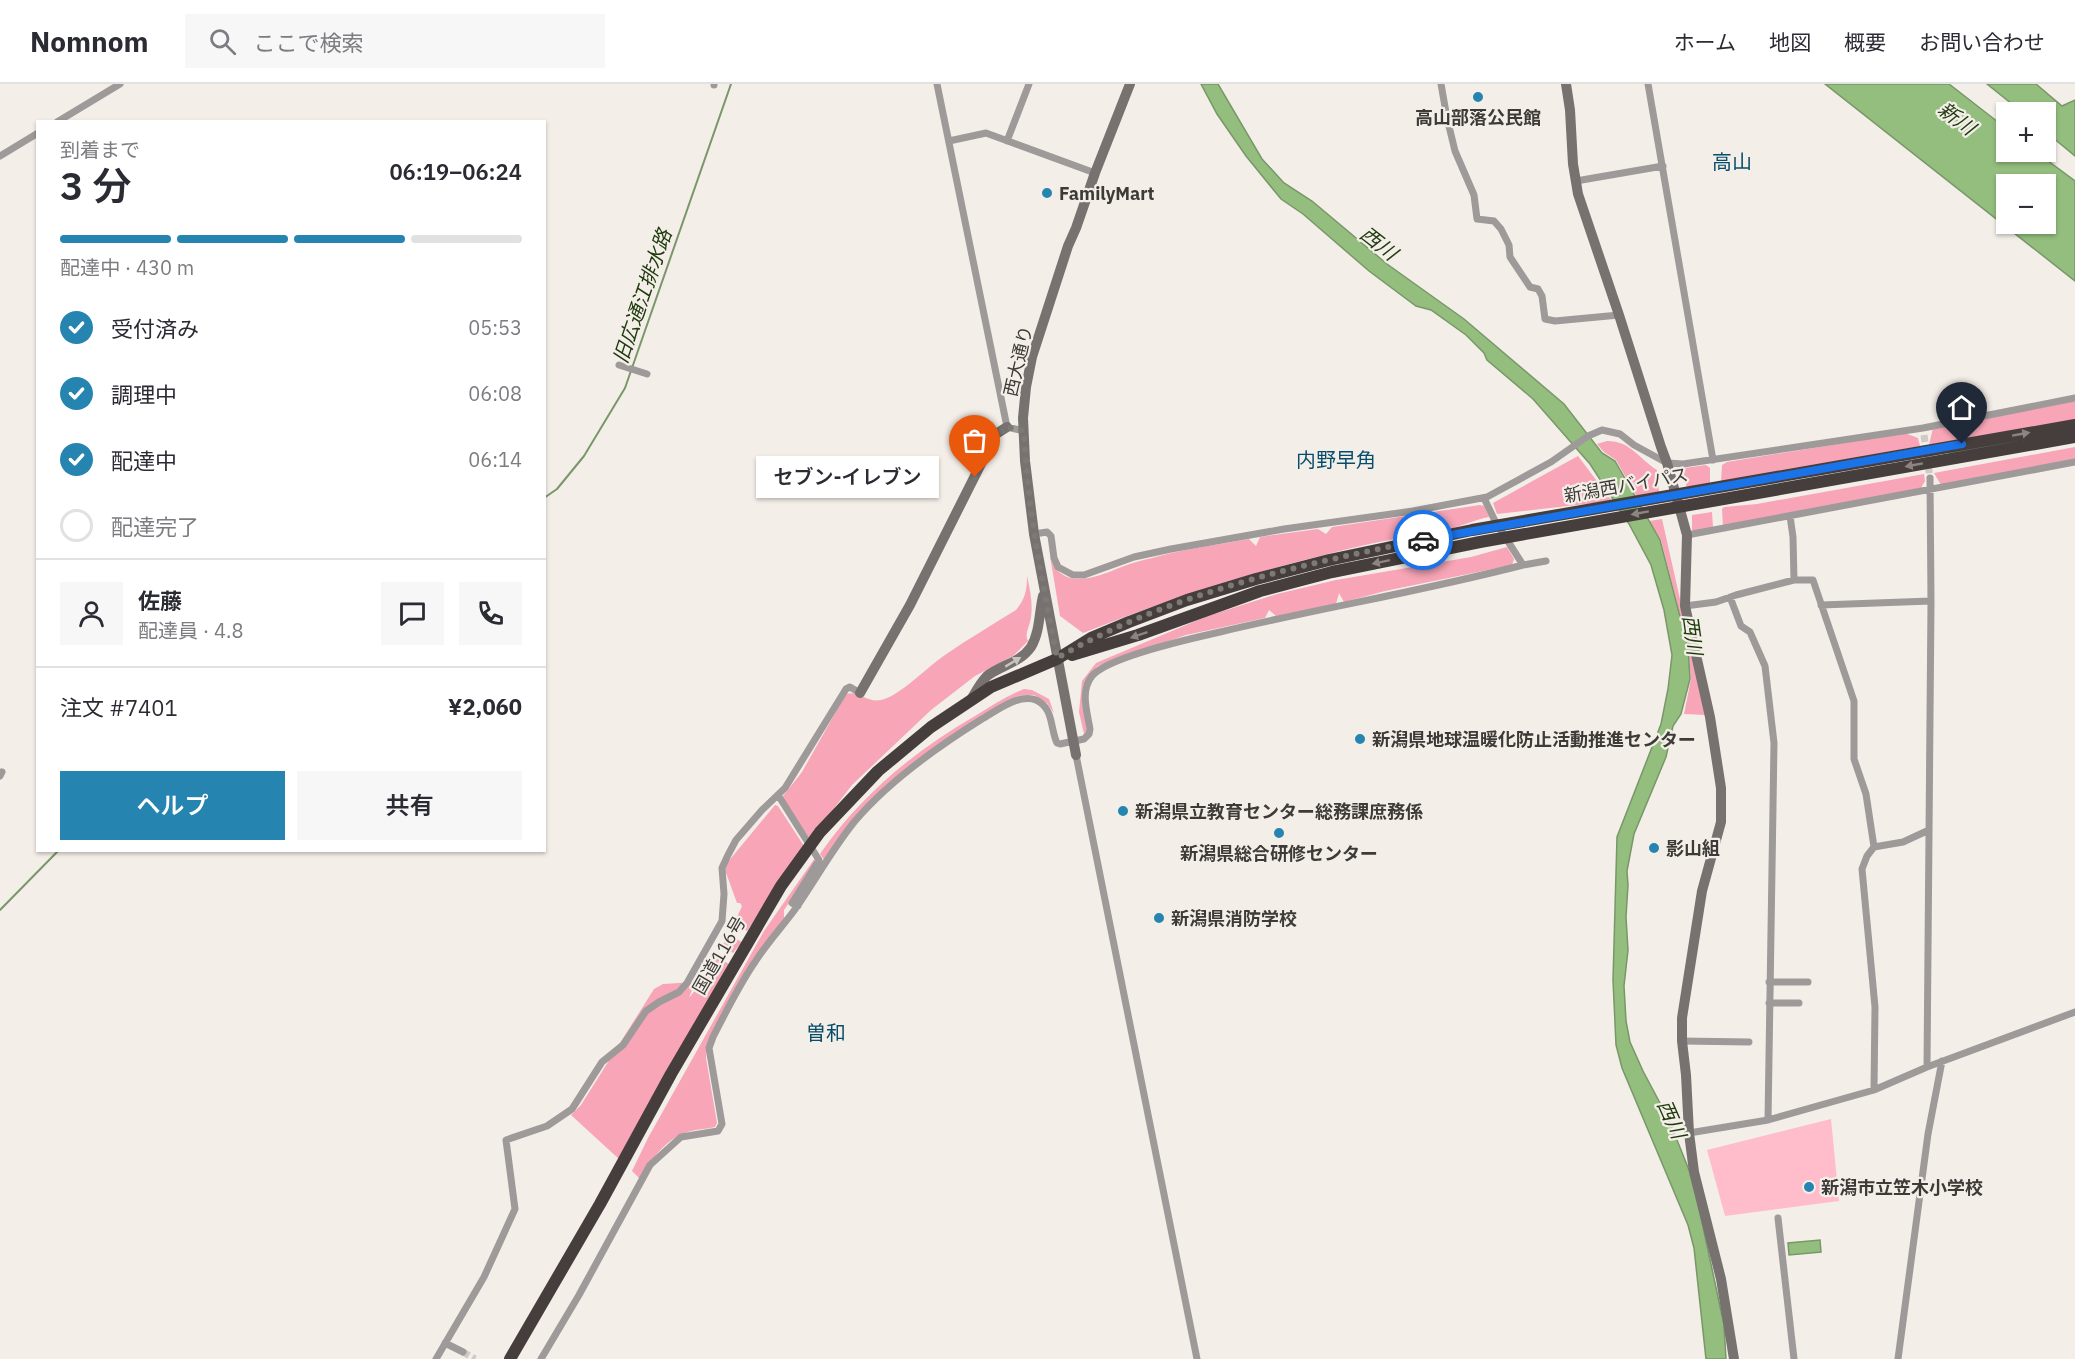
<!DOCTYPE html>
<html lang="ja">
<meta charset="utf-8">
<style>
:root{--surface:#fff;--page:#f7f7f7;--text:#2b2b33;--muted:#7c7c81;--line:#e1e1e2;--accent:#2684b0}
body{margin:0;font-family:"IBM Plex Sans","Noto Sans JP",sans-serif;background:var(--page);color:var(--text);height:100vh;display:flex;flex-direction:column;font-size:22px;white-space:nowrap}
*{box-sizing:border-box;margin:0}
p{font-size:20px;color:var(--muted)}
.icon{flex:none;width:33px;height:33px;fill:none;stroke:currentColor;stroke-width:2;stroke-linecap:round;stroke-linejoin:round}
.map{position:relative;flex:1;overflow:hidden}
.drawer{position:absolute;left:36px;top:36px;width:510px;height:732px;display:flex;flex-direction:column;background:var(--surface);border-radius:0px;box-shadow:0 2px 4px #0004}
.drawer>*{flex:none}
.buttons{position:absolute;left:1996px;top:18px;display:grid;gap:12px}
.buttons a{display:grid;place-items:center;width:60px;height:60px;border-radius:0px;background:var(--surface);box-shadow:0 2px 4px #0004;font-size:30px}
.pin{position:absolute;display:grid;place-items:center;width:51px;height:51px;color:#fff;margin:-62px -26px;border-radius:50% 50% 50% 0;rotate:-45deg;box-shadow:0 0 6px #0007}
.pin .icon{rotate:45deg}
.courier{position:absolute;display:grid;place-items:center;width:60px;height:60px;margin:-30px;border:4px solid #1a73e8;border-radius:50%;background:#fff;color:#222;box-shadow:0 2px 8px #0007}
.bubble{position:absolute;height:42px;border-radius:0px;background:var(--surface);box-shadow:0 2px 4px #0004;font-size:20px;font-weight:600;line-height:42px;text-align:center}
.summary em{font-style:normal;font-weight:600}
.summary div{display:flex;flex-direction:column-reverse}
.summary{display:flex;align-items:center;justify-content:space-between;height:102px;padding:0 24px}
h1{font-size:39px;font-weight:600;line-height:45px}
.bar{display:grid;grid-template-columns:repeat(4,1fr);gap:9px 6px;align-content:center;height:72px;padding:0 24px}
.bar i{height:8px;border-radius:4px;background:var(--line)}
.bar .active{background:var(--accent)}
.bar p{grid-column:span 4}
.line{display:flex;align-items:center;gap:15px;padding:0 24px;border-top:2px solid var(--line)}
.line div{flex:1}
.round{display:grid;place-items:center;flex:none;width:63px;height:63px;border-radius:0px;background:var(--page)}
ol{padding:0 24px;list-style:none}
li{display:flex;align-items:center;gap:18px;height:66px}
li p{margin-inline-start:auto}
li .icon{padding:6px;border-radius:50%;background:var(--accent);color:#fff;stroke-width:4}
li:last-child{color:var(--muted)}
li i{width:33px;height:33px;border:3px solid var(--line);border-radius:50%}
.action{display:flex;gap:12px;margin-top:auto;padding:12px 24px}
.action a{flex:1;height:69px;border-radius:0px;background:var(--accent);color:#fff;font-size:24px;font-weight:600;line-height:69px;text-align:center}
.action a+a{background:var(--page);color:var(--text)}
header{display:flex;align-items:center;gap:36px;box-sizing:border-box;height:84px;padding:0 30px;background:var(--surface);border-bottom:2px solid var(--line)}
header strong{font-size:28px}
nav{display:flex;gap:33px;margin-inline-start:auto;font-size:21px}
.search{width:420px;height:54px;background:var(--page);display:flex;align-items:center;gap:15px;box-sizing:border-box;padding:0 21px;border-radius:0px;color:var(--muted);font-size:22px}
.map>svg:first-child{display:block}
</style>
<header>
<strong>Nomnom</strong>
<div class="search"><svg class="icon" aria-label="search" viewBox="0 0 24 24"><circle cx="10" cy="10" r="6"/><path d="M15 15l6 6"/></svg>ここで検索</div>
<nav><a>ホーム</a><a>地図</a><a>概要</a><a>お問い合わせ</a></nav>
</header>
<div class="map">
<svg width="2075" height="1275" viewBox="0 0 2075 1275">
<rect width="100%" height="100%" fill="#f4eee8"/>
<path fill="#ffbcca" d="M1831,1035L1839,1117L1725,1132L1707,1066Z"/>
<path fill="#f7a5b7" d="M2075,317V336L1929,361L1933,344Z
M1905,349L1918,354L1920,362L1721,398L1722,381L1727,378Z
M1607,357C1631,357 1638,374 1657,386L1659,408L1637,413L1616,376L1604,368L1597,360Z
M2075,363V377L1941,401L1934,389Z
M1578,372L1612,417L1497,430L1493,419Z
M1706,381L1710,384V399L1687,404L1683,389L1684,384Z
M1924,390L1925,397L1921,404L1723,442L1722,425L1724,423L1757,420Z
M1480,421L1484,422L1489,433C1473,436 1458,444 1442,447C1419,452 1397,454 1374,459C1275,481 1178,511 1083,549L1060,532L1050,472C1053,485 1062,493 1075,495C1090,496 1107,489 1119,484C1133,478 1149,475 1163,471C1191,464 1221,460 1249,455L1256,462L1260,453L1318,445L1326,450L1332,443Z
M1712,428L1713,443L1696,448L1692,446V431Z
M1662,435L1706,631L1684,630L1691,595L1688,562L1661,456L1649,437Z
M1507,463L1514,475L1512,481L1385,507L1344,518L1339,509L1336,520L1276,532L1269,526L1265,534L1186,551L1098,582C1072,605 1085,620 1087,649L1086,651L1084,650L1079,628L1082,597L1096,579L1205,533L1277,510L1336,496L1471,473Z
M1027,492C1030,506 1033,519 1031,533C1030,542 1024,550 1028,557L1013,572L975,592L931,626L852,701L810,755L783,716V712L802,688L846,610C858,606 867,619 881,616C900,612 927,583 945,571C968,555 992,541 1016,526C1025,515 1027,507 1027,492Z
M1024,605L1032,606L1049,615L1054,629L1047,619L1034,611H1028L1018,612L989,628L892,697L825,777L820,770C860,712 914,667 975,632C991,622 1006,612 1024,605Z
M775,721L778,722L804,762L747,847L734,840L742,822L740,819H737L725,786L727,779Z
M815,774L816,780L784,826V836L753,875L707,961L706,974L717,1039L715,1043C707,1045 699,1045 691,1047C667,1053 652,1074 640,1095L632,1087L648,1054L764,847Z
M729,851L742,858L733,869L722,862Z
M717,873L729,880L620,1076L571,1031L581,1021L654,905L663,900L695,898L689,914L699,901L702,900Z"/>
<path fill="#93be7e" stroke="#799769" stroke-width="1.5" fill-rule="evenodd" d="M1201,0H1218L1262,75L1284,99L1312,117L1387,180L1464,235L1564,320L1602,369L1615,377L1660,456L1688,563L1690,595L1681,630L1673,642L1666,673L1634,750L1627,787L1628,801L1626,833L1628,866L1624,902L1626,937L1630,958L1643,987L1669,1036L1693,1096L1724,1241L1726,1275H1706L1694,1164L1688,1141L1622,984L1616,961L1613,896L1617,753L1661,640L1668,605L1672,571L1664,526L1651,481L1629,440L1590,380L1533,315L1487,276L1484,269L1466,251L1431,226L1416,222L1369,187L1303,130L1281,115L1246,72L1217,30Z
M1825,0H1949L2007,45V68H2036L2075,97V197ZM2046,100V140H2007V100Z
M1987,0H2036L2062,22L2075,16V72L2046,48V28H2022Z
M1820,1156L1821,1168L1789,1171L1788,1159Z"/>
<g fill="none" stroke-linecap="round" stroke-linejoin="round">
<path stroke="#799769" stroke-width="2" d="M544,414L557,405L584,372L625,304L731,0
M0,826L59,766"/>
<path stroke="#cfcac5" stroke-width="7" stroke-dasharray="7 3.5" stroke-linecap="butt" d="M1924,351L1930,394
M463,1268L475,1275"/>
<path stroke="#9e9a99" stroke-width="7" d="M937,0L1007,343L1024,347
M1441,0L1447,34L1455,67L1474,111L1477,135L1494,137L1501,145L1509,161L1510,173L1530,203L1538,205L1542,212L1545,235L1555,237L1619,231
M1648,0L1713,376
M714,1V0
M57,38L120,0
M949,57L986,49L1095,89
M1007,57L1029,0
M0,72L38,49
M1576,97L1663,82
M619,281L647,290
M1790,432L1793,453L1794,496
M1034,450L1047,448L1051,452L1054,474L1058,483L1073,491H1084L1134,473L1171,465L1284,445L1413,427L1487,413L1551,378L1588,352L1602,346L1620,350L1634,361L1667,379L1683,380L1923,344L2075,314
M1687,451L2075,378
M1523,481L1546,477
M1730,513L1741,542L1750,548L1765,582L1774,659L1768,1036
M1821,521L1931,517
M1685,522L1716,518L1736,511L1794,496H1813L1854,617V675L1866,710L1874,763
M1076,671L1197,1275
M0,692L2,688
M778,711L819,776L792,819L798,822
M1769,898H1808
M1769,919H1799
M1682,957L1749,958
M1927,983L1931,517L1930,394
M1874,1006L1875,923L1862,785L1867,772L1874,763L1903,758L1929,746
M1689,1049L1768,1036L1874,1006L1927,983L2075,928
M1778,1134L1794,1275
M445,1259L463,1268
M436,1275L484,1193L515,1125L506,1056L547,1042L572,1025L602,978L623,961L646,927L659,918L679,908L687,899L722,837L724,810L722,784L728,771L736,756L762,726L785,704L846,605L850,603L860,609
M541,1275L579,1211L650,1081L681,1053L718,1047L722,1040L709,964L713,953C726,928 739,901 755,878C767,859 783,842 796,824C816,795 833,764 855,737C890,696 937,663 982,635C996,627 1019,609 1036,616C1054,624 1050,645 1057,659L1060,660L1084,655L1089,650L1090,645C1087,627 1080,607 1092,592C1108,573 1193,554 1220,548C1321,524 1423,507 1523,481L1495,437L1484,414
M1898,1275L1928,1050L1942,977"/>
<path stroke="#777270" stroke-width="10" d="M1566,0L1570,26L1573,80L1578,110L1619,231L1661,363L1667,379L1687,451L1685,522L1710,633L1721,704V738L1702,807L1682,934V957L1686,991L1689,1049L1694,1088L1721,1195L1734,1275
M860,609L910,521L996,350L1007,343
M971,616C976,607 980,599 987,592C1001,581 1020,579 1031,563C1040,548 1039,529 1043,512
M1076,671L1034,450L1025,377L1023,334L1026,303L1032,273L1068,162L1076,144L1095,89L1130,0"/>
<path stroke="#453e3c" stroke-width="12" d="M1072,571L1138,551L1260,507L1332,488L1480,458L2075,353
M510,1275L600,1120L671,990L781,802L820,748L878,687L931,643L991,603L1057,575L1091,554L1129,538L1187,516L1256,495L1329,476L1472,446L2075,341"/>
</g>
<defs><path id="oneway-solid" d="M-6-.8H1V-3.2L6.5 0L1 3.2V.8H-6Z" transform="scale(1.5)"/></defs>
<g fill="#8b8481">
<use href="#oneway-solid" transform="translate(2021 350) rotate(-10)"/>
<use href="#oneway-solid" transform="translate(1914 381) rotate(170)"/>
<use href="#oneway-solid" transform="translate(1640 429) rotate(170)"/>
<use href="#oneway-solid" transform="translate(1381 478) rotate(168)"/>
<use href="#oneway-solid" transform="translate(1139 551) rotate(161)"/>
</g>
<use fill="#c8c3be" href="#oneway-solid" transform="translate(1013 578) rotate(-31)"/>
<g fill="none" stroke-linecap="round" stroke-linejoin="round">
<path stroke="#7d7a76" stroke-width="6" stroke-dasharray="0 10.8" d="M975,393L996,350L1007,343L1024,347C1027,424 1043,499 1057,574C1168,510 1298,481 1423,456"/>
<path stroke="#1a73e8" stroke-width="8" d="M1423,456L1962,360"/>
</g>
<g fill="#2684b0" stroke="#f4eee8" stroke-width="2">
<circle cx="1478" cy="13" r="6"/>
<circle cx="1047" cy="109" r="6"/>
<circle cx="1360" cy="655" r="6"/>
<circle cx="1123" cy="727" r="6"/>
<circle cx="1279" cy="749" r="6"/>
<circle cx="1654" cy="764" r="6"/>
<circle cx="1159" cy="834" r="6"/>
<circle cx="1809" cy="1103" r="6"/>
</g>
<g text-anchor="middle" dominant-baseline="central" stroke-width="4.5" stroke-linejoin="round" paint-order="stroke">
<g font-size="18" font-weight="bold" fill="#3d3b38" stroke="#f4eee8" text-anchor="start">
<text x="1478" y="33" text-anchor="middle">高山部落公民館</text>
<text x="1059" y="109">FamilyMart</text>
<text x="1372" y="655">新潟県地球温暖化防止活動推進センター</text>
<text x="1135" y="727">新潟県立教育センター総務課庶務係</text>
<text x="1666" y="764">影山組</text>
<text x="1279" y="769" text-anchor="middle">新潟県総合研修センター</text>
<text x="1171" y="834">新潟県消防学校</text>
<text x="1821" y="1103">新潟市立笠木小学校</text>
</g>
<g font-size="18" fill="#3d3b38" stroke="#f4eee8">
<text transform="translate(1018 277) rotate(-77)">西大通り</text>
<text transform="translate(1626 401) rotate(-10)">新潟西バイパス</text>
<text transform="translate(719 871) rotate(-60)">国道116号</text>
</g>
<g font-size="20" font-style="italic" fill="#1e3a0d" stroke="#f4eee8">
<text transform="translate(1957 34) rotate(37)">新川</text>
<text transform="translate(1379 159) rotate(38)">西川</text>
<text transform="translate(642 212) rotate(-71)">旧広通江排水路</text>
<text transform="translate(1693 551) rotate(82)">西川</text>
<text transform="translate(1672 1035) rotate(66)">西川</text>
</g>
<g font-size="20" fill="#064d6b" stroke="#f4eee8">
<text x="1732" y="77">高山</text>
<text x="1336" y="375">内野早角</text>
<text x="826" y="948">曽和</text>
</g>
</g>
</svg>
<div class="buttons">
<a>+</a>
<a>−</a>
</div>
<div class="pin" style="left:975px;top:393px;background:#ea580c"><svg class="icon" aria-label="bag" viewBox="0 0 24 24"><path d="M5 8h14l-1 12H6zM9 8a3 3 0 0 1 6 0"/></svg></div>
<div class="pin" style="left:1962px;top:360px;background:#1f2937"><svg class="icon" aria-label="home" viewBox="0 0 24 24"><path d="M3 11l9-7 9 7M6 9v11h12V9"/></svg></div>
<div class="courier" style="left:1423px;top:456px"><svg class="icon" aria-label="car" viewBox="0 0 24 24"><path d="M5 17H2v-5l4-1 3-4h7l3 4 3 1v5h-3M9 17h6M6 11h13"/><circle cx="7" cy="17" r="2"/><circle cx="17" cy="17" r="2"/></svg></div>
<div class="bubble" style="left:756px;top:372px;width:183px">セブン-イレブン</div>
<section class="drawer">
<div class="summary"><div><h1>3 分</h1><p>到着まで</p></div><em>06:19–06:24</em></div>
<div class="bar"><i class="active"></i><i class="active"></i><i class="active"></i><i></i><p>配達中 · 430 m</p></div>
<ol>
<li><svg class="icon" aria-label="check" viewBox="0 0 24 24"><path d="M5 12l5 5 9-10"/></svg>受付済み<p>05:53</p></li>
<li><svg class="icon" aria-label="check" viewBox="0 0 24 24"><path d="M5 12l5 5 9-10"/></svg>調理中<p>06:08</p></li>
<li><svg class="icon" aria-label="check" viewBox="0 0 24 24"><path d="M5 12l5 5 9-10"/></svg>配達中<p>06:14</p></li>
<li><i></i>配達完了</li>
</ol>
<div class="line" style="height:108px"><a class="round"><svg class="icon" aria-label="person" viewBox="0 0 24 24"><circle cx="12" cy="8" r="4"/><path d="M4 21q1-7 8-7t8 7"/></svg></a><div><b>佐藤</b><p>配達員 · 4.8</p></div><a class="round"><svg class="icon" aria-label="chat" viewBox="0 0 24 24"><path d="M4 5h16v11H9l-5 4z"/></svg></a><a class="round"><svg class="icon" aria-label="phone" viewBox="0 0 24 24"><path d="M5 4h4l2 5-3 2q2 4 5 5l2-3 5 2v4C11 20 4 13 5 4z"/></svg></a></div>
<div class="line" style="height:78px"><div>注文 #7401</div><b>¥2,060</b></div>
<div class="action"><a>ヘルプ</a><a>共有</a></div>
</section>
</div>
